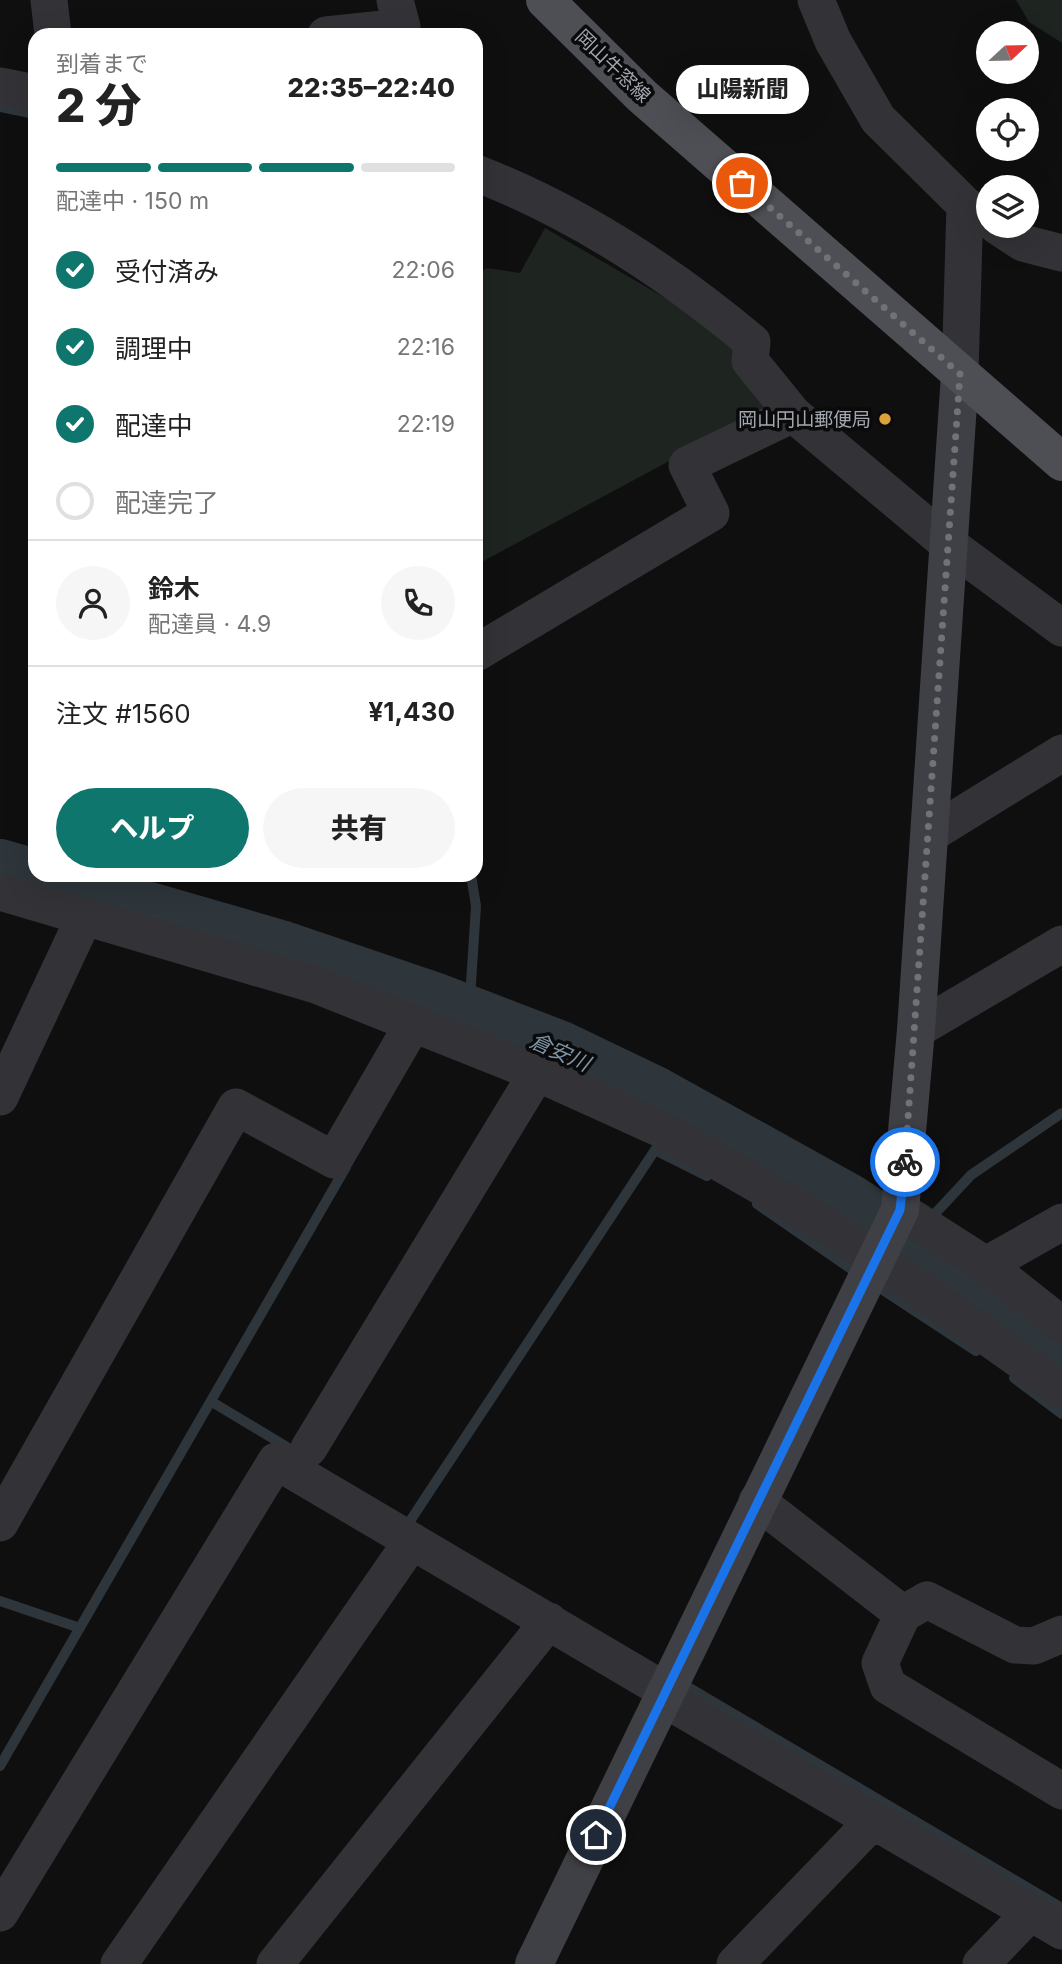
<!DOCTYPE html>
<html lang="ja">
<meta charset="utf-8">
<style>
:root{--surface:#fff;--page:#f6f6f6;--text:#222;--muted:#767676;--line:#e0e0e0;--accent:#0f766e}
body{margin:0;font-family:Inter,"Noto Sans JP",sans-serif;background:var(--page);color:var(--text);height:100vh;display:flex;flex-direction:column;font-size:26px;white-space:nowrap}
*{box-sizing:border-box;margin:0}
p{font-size:23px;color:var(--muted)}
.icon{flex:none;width:38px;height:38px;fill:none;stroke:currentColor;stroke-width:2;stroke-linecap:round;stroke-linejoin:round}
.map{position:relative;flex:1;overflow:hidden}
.panel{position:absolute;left:28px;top:28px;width:455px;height:854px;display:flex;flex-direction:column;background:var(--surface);border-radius:21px;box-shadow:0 7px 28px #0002}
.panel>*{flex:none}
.needle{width:46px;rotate:68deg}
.buttons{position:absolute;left:976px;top:21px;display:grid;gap:14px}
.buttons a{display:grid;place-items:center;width:63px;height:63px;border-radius:50%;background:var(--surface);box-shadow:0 7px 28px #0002;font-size:35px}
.pin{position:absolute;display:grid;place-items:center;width:60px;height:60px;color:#fff;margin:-30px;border:4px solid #fff;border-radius:50%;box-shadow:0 2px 7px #0007}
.courier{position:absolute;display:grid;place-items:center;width:70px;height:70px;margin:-35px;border:5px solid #1a73e8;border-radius:50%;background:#fff;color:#222;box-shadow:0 2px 9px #0007}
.bubble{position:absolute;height:49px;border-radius:24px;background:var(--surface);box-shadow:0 7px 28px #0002;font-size:23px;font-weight:800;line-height:49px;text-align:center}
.headline em{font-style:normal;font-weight:800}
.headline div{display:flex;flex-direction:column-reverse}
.headline{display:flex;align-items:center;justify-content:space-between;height:119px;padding:0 28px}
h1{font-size:46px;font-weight:800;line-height:52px}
.bar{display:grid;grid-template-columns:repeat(4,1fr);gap:10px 7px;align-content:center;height:84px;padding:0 28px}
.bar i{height:9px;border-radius:5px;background:var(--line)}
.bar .current{background:var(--accent)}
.bar p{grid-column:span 4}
.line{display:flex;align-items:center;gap:18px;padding:0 28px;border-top:2px solid var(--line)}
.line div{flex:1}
.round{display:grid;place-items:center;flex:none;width:74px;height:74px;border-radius:37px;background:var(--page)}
ol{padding:0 28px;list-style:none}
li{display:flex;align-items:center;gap:21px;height:77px}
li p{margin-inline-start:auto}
li .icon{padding:7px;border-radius:50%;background:var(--accent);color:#fff;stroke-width:4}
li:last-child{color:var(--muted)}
li i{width:38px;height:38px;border:4px solid var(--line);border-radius:50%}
.cta{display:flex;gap:14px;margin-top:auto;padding:14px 28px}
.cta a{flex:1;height:80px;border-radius:42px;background:var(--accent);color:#fff;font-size:28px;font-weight:800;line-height:80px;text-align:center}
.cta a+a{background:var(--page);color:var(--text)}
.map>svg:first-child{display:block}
</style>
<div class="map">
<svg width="1062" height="1964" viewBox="0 0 1062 1964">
<rect width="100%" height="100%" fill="#0f0f10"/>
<path fill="#1e241f" d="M1016,0H1062V43L1029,22Z
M545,228L679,306L738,352L777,403L476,565V280L477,273L487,268L520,273Z"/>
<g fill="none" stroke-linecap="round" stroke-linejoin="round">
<path stroke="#2e363b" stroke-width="10" d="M0,107L35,114
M469,1014L476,906L471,875
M434,1015L436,1002
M757,1204L854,1271
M931,1218L971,1175L1062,1113
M883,1290L976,1351
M1014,1378L1062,1414
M212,1402L292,1450
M410,1521L655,1150L707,1176
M0,1601L80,1628
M688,1687L1062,1908
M0,1766L346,1167"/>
<path stroke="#2e363b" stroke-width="58" d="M0,868L280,949L436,1002L558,1049L656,1096L849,1203L915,1248L1062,1360"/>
<path stroke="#333337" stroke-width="37" d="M49,0L53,35
M816,0L833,41L878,119L965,205L989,220
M326,35L402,27L395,0
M0,86L35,93
M476,173C576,212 671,274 752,342L750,361L793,414L947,543L1062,628
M997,226L1023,243L1062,253
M960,374L965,205
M476,653L711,513L687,465L793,414
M929,835L1062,753
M0,892L316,985L537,1073L663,1130L807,1213L877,1259L1062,1390
M916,1030L1062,944
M0,1097L84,918
M900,1210L986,1265L1062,1222
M986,1265L1062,1325
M309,1448L537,1073
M757,1501L903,1614L880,1663L888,1686L1062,1791
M0,1523L236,1107L334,1160L414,1022
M903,1614L927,1600L1015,1645L1034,1646L1062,1634
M661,1697L1062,1931
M0,1913L276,1461L664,1690
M119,1964L412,1541
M275,1964L549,1621
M735,1964L874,1820
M981,1964L1031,1912"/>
<path stroke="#3f4045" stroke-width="38" d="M534,1964L900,1210L916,1030L960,374"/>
<path stroke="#4d4f54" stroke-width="38" d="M545,0L642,96L1062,462"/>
</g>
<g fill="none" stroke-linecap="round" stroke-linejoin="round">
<path stroke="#6f7278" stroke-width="7" stroke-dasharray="0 12.6" d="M742,183L960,374L905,1162"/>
<path stroke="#1a73e8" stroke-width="9" d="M596,1835L900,1210L905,1162"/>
</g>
<circle fill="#dda13b" stroke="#0a0a0b" stroke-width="2.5" cx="885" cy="419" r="7"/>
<g text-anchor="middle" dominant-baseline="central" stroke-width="7" stroke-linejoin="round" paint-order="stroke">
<g font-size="19" fill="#a2a7b0" stroke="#0a0a0b">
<text transform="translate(613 66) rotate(44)">岡山牛窓線</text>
</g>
<g font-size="19" fill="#a2a7b0" stroke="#0a0a0b" text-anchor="end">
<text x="871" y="419">岡山円山郵便局</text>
</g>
<g font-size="21" font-style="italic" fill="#7c95a8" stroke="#0a0a0b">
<text transform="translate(560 1052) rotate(24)">倉安川</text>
</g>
</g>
</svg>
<div class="buttons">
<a><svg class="needle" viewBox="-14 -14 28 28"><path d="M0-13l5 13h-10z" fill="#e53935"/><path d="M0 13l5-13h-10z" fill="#767676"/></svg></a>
<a><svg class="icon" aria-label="locate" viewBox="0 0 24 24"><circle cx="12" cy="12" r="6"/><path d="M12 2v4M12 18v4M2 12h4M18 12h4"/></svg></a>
<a><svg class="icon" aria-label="layers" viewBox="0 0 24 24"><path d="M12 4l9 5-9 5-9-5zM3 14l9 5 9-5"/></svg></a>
</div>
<div class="pin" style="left:742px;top:183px;background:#ea580c"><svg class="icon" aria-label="bag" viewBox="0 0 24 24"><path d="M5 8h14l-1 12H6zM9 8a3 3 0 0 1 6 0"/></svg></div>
<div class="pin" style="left:596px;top:1835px;background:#1f2937"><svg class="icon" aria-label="home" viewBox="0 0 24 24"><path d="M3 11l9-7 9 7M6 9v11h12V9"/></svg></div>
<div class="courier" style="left:905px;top:1162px"><svg class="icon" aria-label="bike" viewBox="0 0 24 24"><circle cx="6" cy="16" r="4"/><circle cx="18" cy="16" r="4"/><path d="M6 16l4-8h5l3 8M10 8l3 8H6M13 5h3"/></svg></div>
<div class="bubble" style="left:676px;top:65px;width:133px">山陽新聞</div>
<section class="panel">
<div class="headline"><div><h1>2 分</h1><p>到着まで</p></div><em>22:35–22:40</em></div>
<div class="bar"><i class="current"></i><i class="current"></i><i class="current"></i><i></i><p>配達中 · 150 m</p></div>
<ol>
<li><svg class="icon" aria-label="check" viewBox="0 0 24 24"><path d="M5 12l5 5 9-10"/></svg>受付済み<p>22:06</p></li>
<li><svg class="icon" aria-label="check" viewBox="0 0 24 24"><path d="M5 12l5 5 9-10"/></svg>調理中<p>22:16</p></li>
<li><svg class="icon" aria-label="check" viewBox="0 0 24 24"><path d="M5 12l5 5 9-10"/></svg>配達中<p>22:19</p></li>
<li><i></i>配達完了</li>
</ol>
<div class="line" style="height:126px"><a class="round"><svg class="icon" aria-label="person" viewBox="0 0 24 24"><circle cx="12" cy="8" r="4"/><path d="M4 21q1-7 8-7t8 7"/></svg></a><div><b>鈴木</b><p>配達員 · 4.9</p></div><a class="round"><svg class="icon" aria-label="phone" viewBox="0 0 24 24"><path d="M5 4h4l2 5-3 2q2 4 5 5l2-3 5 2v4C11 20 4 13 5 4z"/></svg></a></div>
<div class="line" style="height:91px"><div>注文 #1560</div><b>¥1,430</b></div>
<div class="cta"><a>ヘルプ</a><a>共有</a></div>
</section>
</div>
